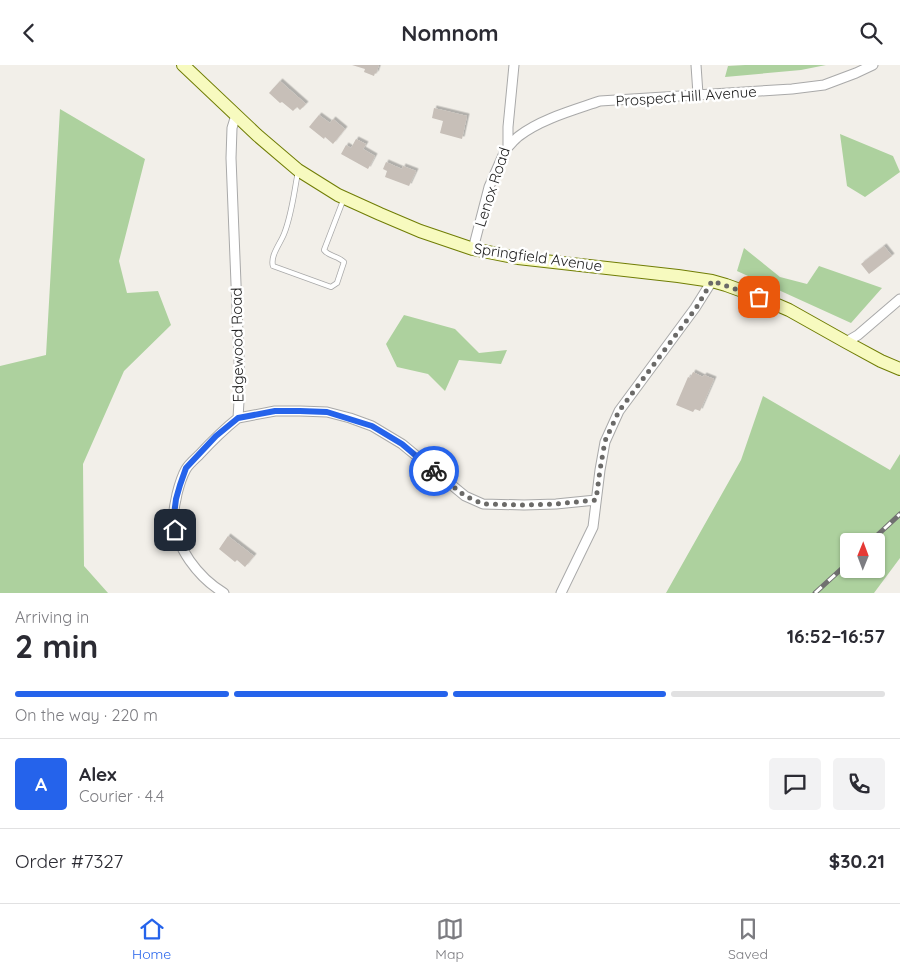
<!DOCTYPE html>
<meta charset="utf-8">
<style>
:root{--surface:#fff;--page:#f2f2f3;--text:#2b2b33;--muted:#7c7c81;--line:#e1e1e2;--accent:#2563eb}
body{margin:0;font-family:Quicksand,sans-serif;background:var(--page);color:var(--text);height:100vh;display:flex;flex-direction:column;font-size:19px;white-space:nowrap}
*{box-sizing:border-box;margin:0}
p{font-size:16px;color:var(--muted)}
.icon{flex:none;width:28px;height:28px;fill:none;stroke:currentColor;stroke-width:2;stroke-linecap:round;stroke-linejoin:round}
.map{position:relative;height:528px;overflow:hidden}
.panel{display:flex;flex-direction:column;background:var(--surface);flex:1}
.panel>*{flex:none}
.needle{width:32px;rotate:1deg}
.fabs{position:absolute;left:840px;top:468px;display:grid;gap:10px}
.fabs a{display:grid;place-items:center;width:45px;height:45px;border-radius:5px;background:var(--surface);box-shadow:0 1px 4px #0004;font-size:25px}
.pin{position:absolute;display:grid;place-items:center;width:42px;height:42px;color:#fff;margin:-21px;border-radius:10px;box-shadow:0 2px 8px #0006}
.courier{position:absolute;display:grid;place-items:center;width:50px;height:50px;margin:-25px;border:4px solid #2563eb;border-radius:50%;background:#fff;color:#222;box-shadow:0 1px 6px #0007}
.headline em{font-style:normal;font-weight:800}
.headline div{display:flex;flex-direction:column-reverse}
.headline{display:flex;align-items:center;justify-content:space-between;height:85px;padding:0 15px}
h1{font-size:32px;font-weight:800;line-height:38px}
.bar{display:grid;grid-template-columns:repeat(4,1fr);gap:8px 5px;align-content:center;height:60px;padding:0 15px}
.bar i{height:6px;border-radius:4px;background:var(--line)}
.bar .active{background:var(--accent)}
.bar p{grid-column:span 4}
.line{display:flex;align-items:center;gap:12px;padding:0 15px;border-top:1px solid var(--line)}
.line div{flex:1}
.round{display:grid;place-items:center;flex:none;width:52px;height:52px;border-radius:5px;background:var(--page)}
header{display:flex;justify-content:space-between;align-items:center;height:65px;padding:0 15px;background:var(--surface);font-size:22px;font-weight:800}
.dock{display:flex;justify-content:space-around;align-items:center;height:70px;border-top:1px solid var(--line);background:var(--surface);font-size:14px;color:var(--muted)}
.dock a{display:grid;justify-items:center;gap:2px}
.dock .active{color:var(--accent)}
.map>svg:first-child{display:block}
</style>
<header><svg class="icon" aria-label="back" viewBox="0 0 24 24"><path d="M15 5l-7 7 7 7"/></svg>Nomnom<svg class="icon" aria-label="search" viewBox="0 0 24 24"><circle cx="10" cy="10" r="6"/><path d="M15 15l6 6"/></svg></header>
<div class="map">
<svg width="900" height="528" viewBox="0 0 900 528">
<defs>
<filter id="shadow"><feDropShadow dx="2.5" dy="-2.5" stdDeviation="0" flood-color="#0004"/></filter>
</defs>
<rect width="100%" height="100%" fill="#f2efe9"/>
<path fill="#add19e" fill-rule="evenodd" d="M745,0H826L801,5L725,12L728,1Z
M60,44L145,94L119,196L127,228L158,226L171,260L124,306L83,399L84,501L108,528H0V301L46,290Z
M840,69L893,91L900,107L865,132L847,121Z
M744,183L780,212L807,219L819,201L882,223L851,258L737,206Z
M404,250L455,264L479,288L507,285L501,299L459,295L445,326L428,309L397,302L386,279Z
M763,331L890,405L900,389V493L874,528H666L741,395ZM849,476H876V504H849Z"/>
<path fill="#c7bfb8" filter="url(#shadow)" d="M352,0H379L376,9L375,8L374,11L364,7L365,4Z
M280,16L306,39L300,45L297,42L293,46L282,37L280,38L269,28Z
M434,43L467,51L462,74L440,68L443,56L432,53Z
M319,50L330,58L333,54L345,64L333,79L325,72L324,74L309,62Z
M356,74L366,79L363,84L375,91L368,104L341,89L346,80L351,83Z
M386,97L402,104L403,101L416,106L409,121L385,112L387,106L383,104Z
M884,181L892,191L869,209L861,199Z
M693,307L703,312L704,310L714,314L700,346L695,344L693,347L676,340L688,312L690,313Z
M228,471L254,491L245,502L237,495L235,497L219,484Z"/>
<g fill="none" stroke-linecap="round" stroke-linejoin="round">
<defs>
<path id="service" d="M298,107C294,127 292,149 284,169C280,179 270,191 273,201L331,222L337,218L344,197C338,191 328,191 324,185L344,133"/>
<path id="minor" d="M696,0L698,29
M508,82C511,79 515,74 519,71C541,54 574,45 600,36L792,24L824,20L856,8L873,0
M473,184L489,122L504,88L508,82V62L514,0
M846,277L858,270L900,234
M238,353L275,346H300L327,347L350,353L372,361L402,379L465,431L483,439L524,440L556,439L596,435
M224,528C199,513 174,482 174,451C173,444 176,436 177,429C179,421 182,411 186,404C189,399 195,394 199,390C212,376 223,365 238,353L240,319L231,93L232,63L236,50
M561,528L593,462L600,405L605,377L619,346L695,243L712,216"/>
<path id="secondary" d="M183,0L257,70L298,105L338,130L380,149L420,166L473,184L518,193L678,211L712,216L726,220L759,232L789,245L846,277L881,296L900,304"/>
</defs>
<use href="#service" stroke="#a9a9a9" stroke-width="6"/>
<use href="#minor" stroke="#a9a9a9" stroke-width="11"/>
<use href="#secondary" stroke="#707d05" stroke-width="14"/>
<use href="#service" stroke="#fff" stroke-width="4.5"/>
<use href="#minor" stroke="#fff" stroke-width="9"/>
<use href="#secondary" stroke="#f7fabf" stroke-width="12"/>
<defs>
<path id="rail" d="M871,476L900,449
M815,528L849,497"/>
</defs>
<use href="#rail" stroke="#707070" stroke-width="5"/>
<use href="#rail" stroke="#fff" stroke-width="3" stroke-dasharray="9" stroke-linecap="butt"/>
</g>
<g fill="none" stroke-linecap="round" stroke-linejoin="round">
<path stroke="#6b6a68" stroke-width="5" stroke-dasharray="0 9" d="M434,406L465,431L483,439L524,440L556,439L596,435L600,405L605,376L619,346L696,243L712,216L759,232"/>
<path stroke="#2563eb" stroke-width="6" d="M175,465L174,450L176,434L180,420L186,403L216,371L238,353L275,346H300L327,347L372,361L402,379L434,406"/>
</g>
<g text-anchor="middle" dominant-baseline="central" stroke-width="5" stroke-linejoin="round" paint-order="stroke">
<g font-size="15" fill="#222" stroke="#fff">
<text transform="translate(686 31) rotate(-4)">Prospect Hill Avenue</text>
<text transform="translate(492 122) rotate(-72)">Lenox Road</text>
<text transform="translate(538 192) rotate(8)">Springfield Avenue</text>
<text transform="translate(237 280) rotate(-91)">Edgewood Road</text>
</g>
</g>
</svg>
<div class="fabs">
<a><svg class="needle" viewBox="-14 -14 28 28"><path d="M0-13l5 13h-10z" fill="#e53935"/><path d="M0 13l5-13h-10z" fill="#7c7c81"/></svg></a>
</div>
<div class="pin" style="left:759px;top:232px;background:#ea580c"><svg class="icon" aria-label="bag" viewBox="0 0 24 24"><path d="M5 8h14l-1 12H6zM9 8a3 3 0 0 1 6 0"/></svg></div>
<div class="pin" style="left:175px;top:465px;background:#1f2937"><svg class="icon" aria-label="home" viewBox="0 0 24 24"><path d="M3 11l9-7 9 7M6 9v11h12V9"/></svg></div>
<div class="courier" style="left:434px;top:406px"><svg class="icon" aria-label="bike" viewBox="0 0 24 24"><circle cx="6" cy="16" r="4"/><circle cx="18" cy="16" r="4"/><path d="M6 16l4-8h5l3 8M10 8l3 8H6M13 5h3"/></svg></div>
</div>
<section class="panel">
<div class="headline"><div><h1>2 min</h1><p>Arriving in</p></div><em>16:52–16:57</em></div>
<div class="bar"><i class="active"></i><i class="active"></i><i class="active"></i><i></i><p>On the way · 220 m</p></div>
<div class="line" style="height:90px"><b class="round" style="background:var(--accent);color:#fff">A</b><div><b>Alex</b><p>Courier · 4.4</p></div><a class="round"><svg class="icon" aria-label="chat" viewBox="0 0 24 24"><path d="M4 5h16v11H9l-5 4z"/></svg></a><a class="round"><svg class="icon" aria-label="phone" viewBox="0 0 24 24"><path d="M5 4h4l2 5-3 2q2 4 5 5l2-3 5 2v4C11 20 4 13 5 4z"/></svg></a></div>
<div class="line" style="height:65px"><div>Order #7327</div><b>$30.21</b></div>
</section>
<nav class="dock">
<a class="active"><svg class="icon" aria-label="home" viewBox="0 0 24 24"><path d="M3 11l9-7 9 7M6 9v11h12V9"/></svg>Home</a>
<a><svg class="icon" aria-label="map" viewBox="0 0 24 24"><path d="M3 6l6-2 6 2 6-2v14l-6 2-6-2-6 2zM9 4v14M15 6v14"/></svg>Map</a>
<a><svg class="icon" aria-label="saved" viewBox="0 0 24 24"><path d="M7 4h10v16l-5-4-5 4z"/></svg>Saved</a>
</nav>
